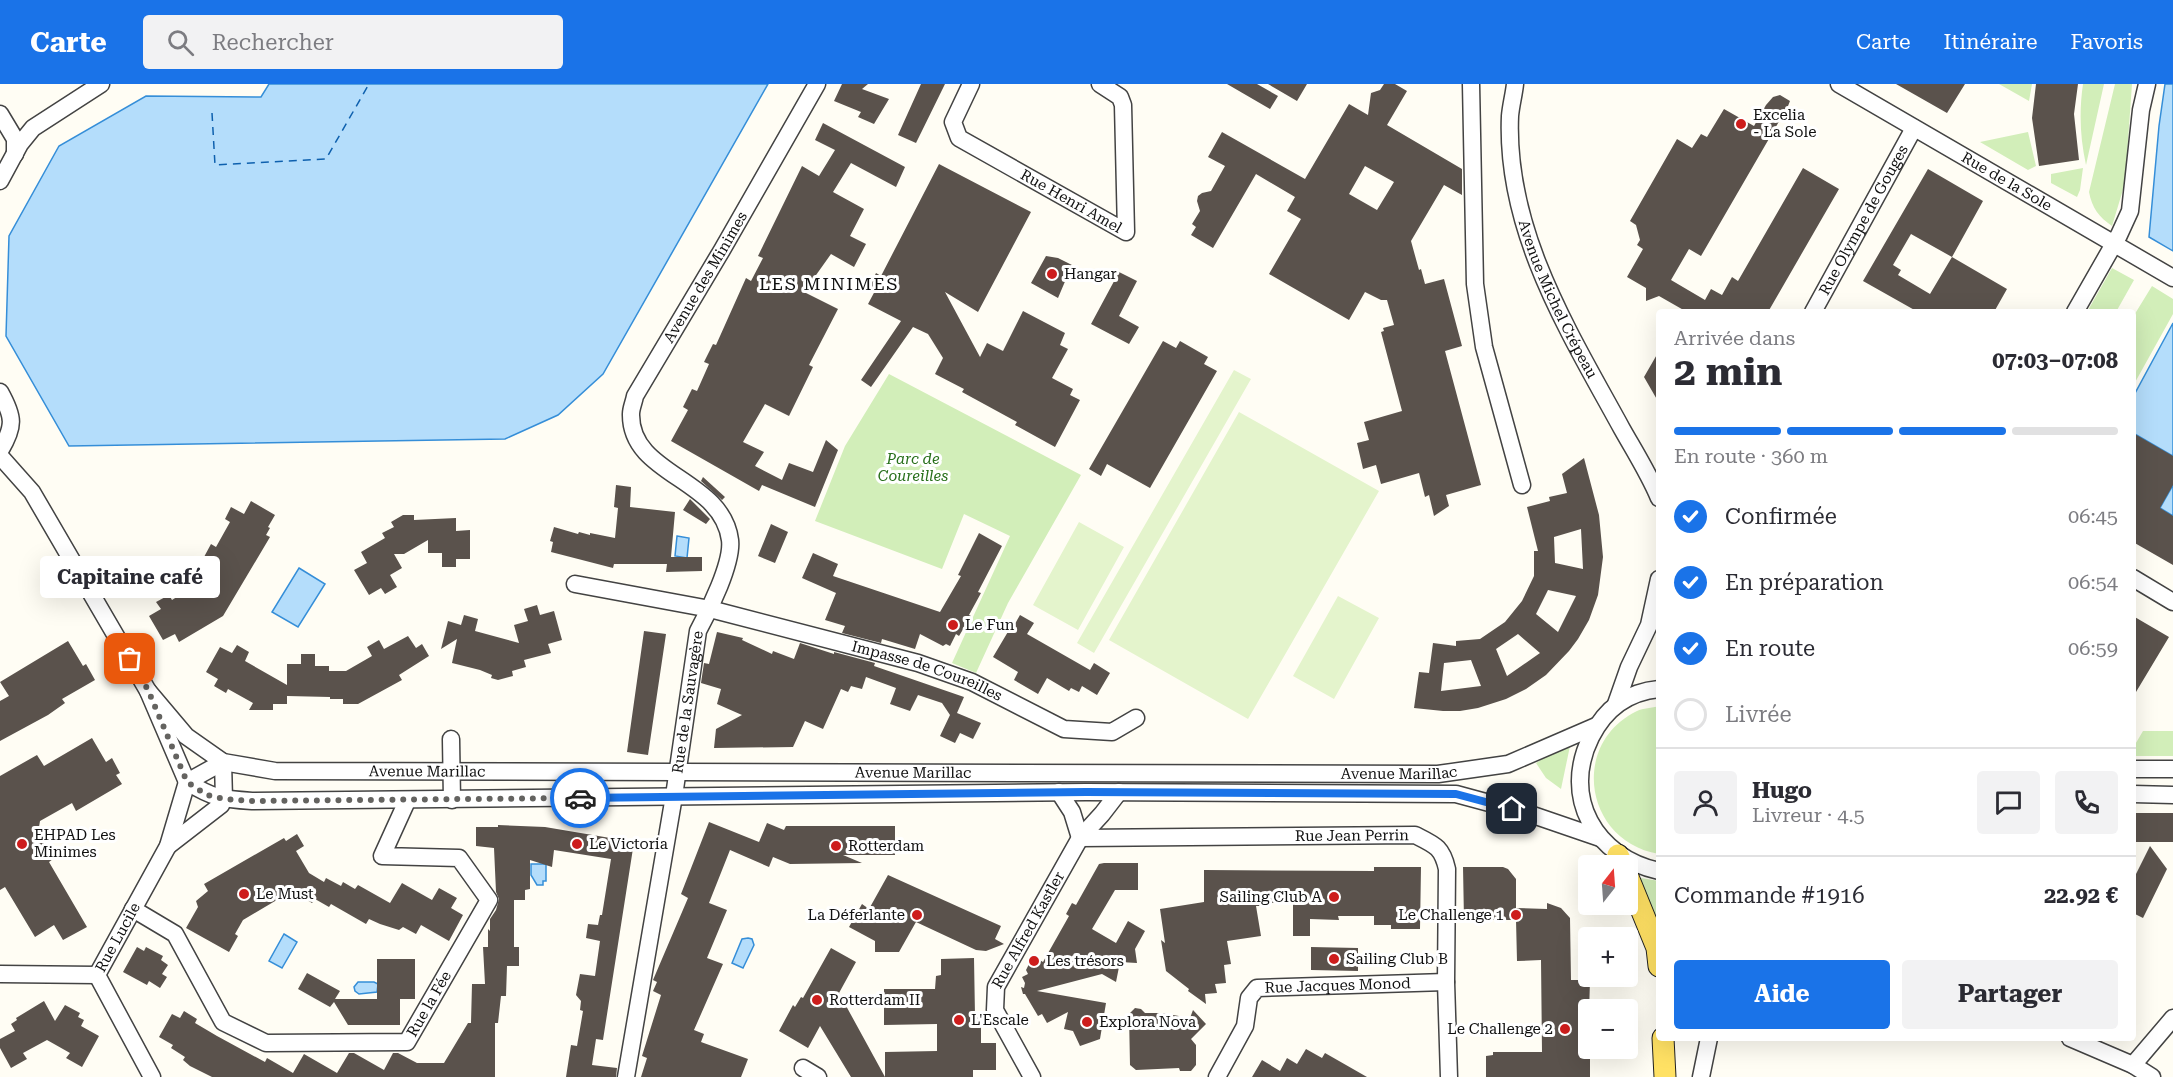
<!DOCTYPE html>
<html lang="fr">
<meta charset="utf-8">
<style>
:root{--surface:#fff;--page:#f2f2f3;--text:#2b2b33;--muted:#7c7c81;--line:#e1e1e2;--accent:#1a73e8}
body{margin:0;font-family:"Roboto Serif",serif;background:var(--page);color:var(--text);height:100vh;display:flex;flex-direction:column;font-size:22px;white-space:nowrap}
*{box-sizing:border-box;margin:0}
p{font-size:20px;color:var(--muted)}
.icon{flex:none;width:33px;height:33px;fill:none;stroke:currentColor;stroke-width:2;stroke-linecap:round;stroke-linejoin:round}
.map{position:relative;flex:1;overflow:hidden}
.side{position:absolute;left:1656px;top:225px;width:480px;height:732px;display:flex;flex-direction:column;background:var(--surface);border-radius:6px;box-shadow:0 6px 24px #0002}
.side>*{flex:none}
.needle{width:39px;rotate:17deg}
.fabs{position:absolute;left:1578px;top:771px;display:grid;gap:12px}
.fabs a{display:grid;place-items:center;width:60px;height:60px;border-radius:6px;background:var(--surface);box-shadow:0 6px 24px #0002;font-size:30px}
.pin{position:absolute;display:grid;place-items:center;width:51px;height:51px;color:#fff;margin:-26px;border-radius:12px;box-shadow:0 3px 9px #0006}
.courier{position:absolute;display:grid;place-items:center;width:60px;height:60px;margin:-30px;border:4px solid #1a73e8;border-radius:50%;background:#fff;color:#222;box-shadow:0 2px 8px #0007}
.bubble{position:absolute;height:42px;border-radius:6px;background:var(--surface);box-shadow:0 6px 24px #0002;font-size:20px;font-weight:700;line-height:42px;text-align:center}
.headline em{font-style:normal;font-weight:700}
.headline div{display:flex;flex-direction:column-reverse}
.headline{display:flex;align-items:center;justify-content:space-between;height:102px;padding:0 18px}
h1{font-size:39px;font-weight:700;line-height:45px}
.bar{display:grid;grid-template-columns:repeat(4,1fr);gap:9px 6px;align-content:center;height:72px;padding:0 18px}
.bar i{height:8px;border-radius:4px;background:var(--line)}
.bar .current{background:var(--accent)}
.bar p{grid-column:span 4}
.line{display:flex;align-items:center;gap:15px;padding:0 18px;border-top:2px solid var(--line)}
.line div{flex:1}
.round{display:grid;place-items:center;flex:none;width:63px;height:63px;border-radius:6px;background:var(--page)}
ol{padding:0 18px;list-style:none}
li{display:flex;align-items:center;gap:18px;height:66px}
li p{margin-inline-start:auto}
li .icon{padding:6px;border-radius:50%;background:var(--accent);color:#fff;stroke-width:4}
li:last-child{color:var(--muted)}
li i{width:33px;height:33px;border:3px solid var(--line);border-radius:50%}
.button{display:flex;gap:12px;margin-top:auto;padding:12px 18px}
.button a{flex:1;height:69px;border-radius:6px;background:var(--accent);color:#fff;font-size:24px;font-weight:700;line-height:69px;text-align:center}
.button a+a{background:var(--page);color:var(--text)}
header{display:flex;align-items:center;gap:36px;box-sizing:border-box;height:84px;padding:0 30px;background:var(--accent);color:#fff}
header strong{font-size:28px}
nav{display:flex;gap:33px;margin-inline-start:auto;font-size:21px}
.search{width:420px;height:54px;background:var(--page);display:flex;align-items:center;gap:15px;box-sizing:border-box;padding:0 21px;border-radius:6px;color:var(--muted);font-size:22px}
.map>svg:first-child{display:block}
</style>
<header>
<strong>Carte</strong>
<div class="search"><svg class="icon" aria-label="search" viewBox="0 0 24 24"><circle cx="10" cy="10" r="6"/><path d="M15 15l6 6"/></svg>Rechercher</div>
<nav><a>Carte</a><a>Itinéraire</a><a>Favoris</a></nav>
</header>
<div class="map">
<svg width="2173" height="993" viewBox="0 0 2173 993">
<rect width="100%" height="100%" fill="#fffdf4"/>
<path fill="#d2eeb9" d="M1999,0H2032L2029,17Z
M2083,0H2104L2086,81C2080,53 2079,28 2083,0Z
M2115,0H2132L2125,99L2112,142C2099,133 2092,124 2089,108Z
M2028,48L2036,82L2028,86L1980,58Z
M2083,84L2080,106L2077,113L2051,99V90Z
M2112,184L2134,196L2116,228H2087Z
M2152,202L2173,215V230L2133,302V233Z
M889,290L1081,391L1008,519L976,589L952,579L1010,452L964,430L942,485L815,437L845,362Z
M1659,622V770C1585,758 1569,660 1637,627C1643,624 1652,624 1659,622Z
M2143,647H2173V672H2133V664Z
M1570,662L1561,705L1546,694L1536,679L1547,672Z
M1635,793L1659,797V851Z"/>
<path fill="#e4f4cc" d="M1234,286L1251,295L1094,569L1077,559Z
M1239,328L1379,407L1248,635L1109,556Z
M1079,438L1124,463L1078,546L1033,521Z
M1338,512L1379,534L1334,615L1293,592Z"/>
<path fill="#b4ddfb" stroke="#358ed8" stroke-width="1.5" d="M269,0H768L603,290L558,331L505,355L69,362L6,252L9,152L59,62L146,12L261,13Z
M2165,0H2173V167L2149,153L2159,42Z
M2173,239V372L2133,349V313Z
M2173,401V432L2160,424Z
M677,452L689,454L687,474L675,472Z
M299,484L325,500L298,543L272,528Z
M531,780H546V797H543V801H537L531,791Z
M284,850L297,858L282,884L269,877Z
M748,854L752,855L754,861L743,884L732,879L742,855Z
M358,898H374L378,900L377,908L359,910L355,907L354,903Z"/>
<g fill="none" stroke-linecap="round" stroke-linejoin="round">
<path stroke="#0e60ae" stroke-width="1.5" stroke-dasharray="8 6" stroke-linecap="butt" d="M212,29L215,81L326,75L369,0"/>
</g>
<path fill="#5a524c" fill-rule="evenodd" d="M842,0H868L862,5L889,15L874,40L858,33L861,28L834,17Z
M921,0H945L916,59L898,51Z
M1227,0H1257L1278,12L1270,25Z
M1268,0H1307L1297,17Z
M1384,0H1395L1407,7L1387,41L1462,85V111L1444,101L1411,157L1419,186L1421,185L1425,200L1444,195L1462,262L1445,267L1481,401L1446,411L1449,422L1434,432L1429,411L1425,413L1419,389L1381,400L1376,381L1363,385L1357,359L1369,356L1364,338L1402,327L1381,248L1384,247L1383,244L1394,241L1387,216H1381L1365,208L1349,236L1269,190L1301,135L1287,127L1295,113L1256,90L1213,164L1191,151L1196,143L1192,140L1200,127L1197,117L1198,112L1202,109L1211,107L1225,82L1208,73L1222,48L1305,95L1349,20L1368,31L1371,9L1380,6ZM1365,82L1394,98L1377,126L1349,110Z
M1896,0H1965L1947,29Z
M2036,0H2078L2074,30L2079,76L2039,82L2032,34Z
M1780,11L1790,17L1788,22L1701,172L1689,165L1671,196L1705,216L1711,205L1722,211L1732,193L1738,197L1803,84L1839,105L1768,228H1687L1659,212L1646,217V204L1627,193L1643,165L1637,161L1640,156L1636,141L1630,137L1677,55L1692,64L1701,50L1707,53L1724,25L1754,42L1766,21L1773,13Z
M823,39L905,83L896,103L851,79L833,108L864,125L850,152L866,160L854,183L831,170L804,208L838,225L809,281L813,283L789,332L765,320L743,358L764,368L755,382L782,396L789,379L813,388L826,356L838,366L815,423L762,401L759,407L671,357L688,326L683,323L692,305L697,307L709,280L704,278L713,260L716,261L746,194L751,197L763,174L758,172L802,82L819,92L835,66L815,56Z
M939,80L1031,128L978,228L945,208L980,273L987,259L1003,267L1023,227L1065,249L1060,261L1068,265L1052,294L1073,305L1070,311L1080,316L1055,363L1015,341L1017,338L962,308L964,305L935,290L943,274L928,250L913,243L871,303L861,296L901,237L868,220L876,205L870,202L876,189L881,192Z
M1928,85L1983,117L1952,173L2007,205L1994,228H1918L1863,197ZM1911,150L1952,173L1930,210L1898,191L1901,186L1893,181Z
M1046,172L1058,174L1072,181L1058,214L1031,199Z
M1119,188L1137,197L1119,232L1139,243L1129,260L1091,240Z
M1163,257L1176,264L1180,257L1208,273L1204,280L1217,287L1150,404L1107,380L1101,392L1089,385Z
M1659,267V319L1644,293Z
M2133,349L2173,372V401L2160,424L2173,432V481L2133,458Z
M1584,374L1599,431L1603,473L1598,511L1589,536L1578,555L1569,567L1546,591L1526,605L1506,615L1478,624L1460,627H1443L1414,624L1419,588L1429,589L1433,559L1456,562V557L1480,555L1505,538L1522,517L1534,492V467H1538L1527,423L1550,417L1549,413L1567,409L1562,390ZM1581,445L1583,485L1555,479L1554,453ZM1548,506L1576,512L1558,548L1536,530ZM1518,550L1540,569L1507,592L1496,565ZM1471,576L1481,602L1441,607L1444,579Z
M703,393L725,413L722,416L701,397Z
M616,401L631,403L630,423L675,428L671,473H702V487L666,488L667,480H614L613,484L551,468L553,458L550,457L554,443L578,450L579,448L590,451V449L615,454L618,424L614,423Z
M690,415L710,435L706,440L683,426Z
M251,417L275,431L268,443L270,444L266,451L270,453L223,532L179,558L175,550L163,556L149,532L161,525L156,518L169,511L172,516L191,504L208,475L204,473L211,460L216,463L230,438L225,435L231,423L244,430Z
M403,431H414V436L456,434V447L470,446V475H456V483H442V469H428V456L404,470H394L402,484L390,491L397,503L385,510L381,504L369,511L354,486L367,479L361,468L385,454L382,449L394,443L391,438Z
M771,440L788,448L775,479L758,472Z
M979,449L1002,462L978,508L981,509L969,531L971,532L959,552L956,550L950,562L946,560L943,562L920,550L915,565L882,555L881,559L842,549L845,542L825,536L836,509L802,494L813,469L838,480L833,492L940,528L961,492L958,491Z
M537,521L540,531L554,527L562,556L548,560L551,569L524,576L526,583L512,587L513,592L498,596L491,594L492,591L480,586L452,579L457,555L441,565L448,537L461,541L464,531L478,535L475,547L519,559L514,541L528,537L524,525Z
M1020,531L1034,539L1027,550L1090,586L1094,579L1110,589L1097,611L1082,602L1079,608L1071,604L1069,607L1047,594L1038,610L1014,596L1018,588L993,573L1009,546L1011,547Z
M2133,532L2169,553L2133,613Z
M644,547L666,550L648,671L627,668Z
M717,548L743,554L742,556L772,570L773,567L794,575L800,559L834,570V568L875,579L874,582L964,613L957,629L981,639L973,655L960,649L955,659L940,652L950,631L942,619L918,611L910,627L890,620L896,604L866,593L862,605L851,602L848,608L841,605L823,645L805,637L793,663L714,664L716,645L742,631L717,620L721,605L701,599L704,579L709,580Z
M408,552L416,564L422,560L429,572L399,591L402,596L358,620H343V615H330V613L287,612V620H273V626H249L253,619L228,605L226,609L214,602L218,595L206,588L220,563L232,569L237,561L249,568L245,577L287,601V580H301V570H315V582H329V587H346L372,572L367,563L379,556L384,565Z
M68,557L83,582L86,580L95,596L62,615L65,619L48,631L0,657V617L9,612L0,598Z
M92,654L106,678L112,674L120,689L116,691L122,700L76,727L72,719L40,737L38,749L53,775L49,778L87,843L63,856L54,841L35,853L5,803L0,806V692L37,671L44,682Z
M2133,729H2173V758H2133Z
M709,738L759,758L767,739L784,746L786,742H895V771H843L862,779L790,780L773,773L769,783L730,766L709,819L727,826L707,874L723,880L694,946L704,950L701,958L748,975L741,993H641L647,974L642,972L661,911L653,907L657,898L653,896L688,814L681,810Z
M498,741L545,743L634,758L603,956L596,955L592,981L617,984L616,993H566L571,961L577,962L583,927L580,926L581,917L576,911L580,890L595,892L600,857L586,854L588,840L598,841L600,831H602L611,775L554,766L552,783L530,776V805L525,806V816H514V863H519V882H507L506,912H501L498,939H495V993H212L190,982L183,976L185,973L171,964L173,961L159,953L172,930L180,934L184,927L197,935L195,939L217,952L265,978L267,974L293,989L304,970L337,989L349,969H354L384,986L393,969H398L417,979H444L468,939H471L472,900H485L483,863H488V845L490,847V835L496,826L499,815L496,808L494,764L476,762V743H498Z
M297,750L304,762L296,767L309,789L324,798L326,794L341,802L343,798L355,805L358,801L390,819L402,799L432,816L439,804L457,814L451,824L463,831L449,857L421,841L416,850L403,843L399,846L380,840L369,835L366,840L331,820L329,823L315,815L312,819L292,807L243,836L235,850L238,852L229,868L186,844L198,823L196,817L208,807L204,800L284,754L286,757Z
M2150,762L2167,785L2143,834L2133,829V796Z
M1104,779H1138V806H1115L1092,845L1116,859L1128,837L1145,847L1135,865L1137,879L1120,878L1116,898L1102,890L1037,907L1106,919L1100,955L1080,962L1073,947L1064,945L1068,928L1047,939L1042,930L1038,932L1025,910H1023L1021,903L1024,904L1025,899L1022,893L1028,890L1026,886L1033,872L1043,878L1069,832L1066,830L1072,819L1076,821L1099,780Z
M1374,783H1421L1420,845H1391V841H1374V832H1338L1339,836L1310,835V852H1293V819H1263V822H1256L1261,852L1227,857L1231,880L1224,881L1226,899L1215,900L1217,909L1205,910L1206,920L1188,907L1189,905L1166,887L1161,856L1165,859L1160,825L1204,818V786L1374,787Z
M1463,783H1503L1508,785L1516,795V824L1547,825V819L1561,824L1570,834L1571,896H1590L1588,964H1590V993H1486V972L1493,971V968H1542L1541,876L1517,877L1516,836H1464Z
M888,791L1001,842L995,855L1004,860L986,867L976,866L916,838L899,868H875V857L849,843L862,820L869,825Z
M137,863L144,867L146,863L163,872L161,876L168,881L162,890L167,893L160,904L149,897L147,901L123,888Z
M1311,863L1358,864V887L1311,886Z
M831,864L856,878L839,909L885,993V968L937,967V940L884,941V905H935L936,892L941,891V875L974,874L975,932H981V959H996V986H973V993H851L820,942L808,964L779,947L793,921L795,923L801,913L803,914Z
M377,875H415V915H400V941H348L334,918L330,923L298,905L307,889L340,907L335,915H377Z
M44,917L55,937L65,921L80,929L78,933L84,936L81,942L99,952L82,983L66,974L70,969L47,956L23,969L27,975L11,984L0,964V955L15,947L11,940L17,936L16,934Z
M1135,924L1141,925L1145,929H1162L1190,934L1193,926L1206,940L1191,955L1196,961V981L1191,987H1180L1179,984L1136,986L1130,981L1129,930Z
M1306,965L1322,974L1325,969L1367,993H1252L1262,976L1280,987L1287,974L1297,980Z"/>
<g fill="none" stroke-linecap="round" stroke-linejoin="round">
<defs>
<g id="minor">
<path id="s1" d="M971,0L953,38L959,54L1126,148L1123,21L1120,13L1100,0"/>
<path d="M1471,0L1475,200L1484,263L1522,401"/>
<path id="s2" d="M1515,0C1514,10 1511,21 1510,32C1505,147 1569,248 1622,345C1635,368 1649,390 1659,414"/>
<path id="s3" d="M1839,0L2173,194"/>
<path d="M0,30L15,55V70"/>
<path d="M0,97L20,60L33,44L101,0"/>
<path id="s4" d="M1813,228L1914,44"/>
<path d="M2075,228L2119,151L2130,127L2141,26L2147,0"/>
<path d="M0,308C14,333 15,342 0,367"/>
<path d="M0,372L32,408L148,607L187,698"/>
<path d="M2133,494L2173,518"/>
<path id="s5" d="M575,500L710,525L918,579L972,598L1064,645L1112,648L1136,634"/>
<path d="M1659,605C1627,608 1605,625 1591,653C1561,713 1595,773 1659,787"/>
<path id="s6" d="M148,607L186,652L223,678L275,687L1438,690L1508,680L1596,642"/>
<path d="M1616,620L1629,583L1649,541L1659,495"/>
<path d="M451,655L452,716"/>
<path d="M2133,685H2173"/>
<path d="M187,698C213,714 221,715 252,717L1086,708L1456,710L1530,730L1600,754"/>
<path d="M1059,708L1072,728L1080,754"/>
<path d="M2133,710L2173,711"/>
<path id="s7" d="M1080,754L1415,751C1435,761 1442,763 1447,785L1446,898L1449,993"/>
<path d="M168,762L221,721L224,715L223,678"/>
<path id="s8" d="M133,825L175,850L223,938L266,959L407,958L489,816L459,774L382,772L407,717"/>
<path id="s9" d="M0,890L97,891L168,762L187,698L223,678"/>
<path d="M97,891L152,993"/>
<path d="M2070,954L2133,981L2152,993"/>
<path d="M2133,981L2173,934"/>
<path d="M803,984L818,993"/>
<path id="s10" d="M626,993L674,712L698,547C709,527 733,478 730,456C722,394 630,392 631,330C631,324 634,318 635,312L722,166L817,0"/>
<path id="s11" d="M1032,993L995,926L996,903L1080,754L1102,730L1119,708"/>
<path id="s12" d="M1217,993L1245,942L1249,914L1257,904L1446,898"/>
<path d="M1701,993L1709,954"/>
</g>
<path id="major" d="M1618,771L1623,782
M1628,793L1657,864L1659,882
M1663,954L1665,993"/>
</defs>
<use href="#minor" stroke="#434343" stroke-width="19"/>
<use href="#major" stroke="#212121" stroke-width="23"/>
<use href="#minor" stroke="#fff" stroke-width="16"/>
<use href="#major" stroke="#ffe164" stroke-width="21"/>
</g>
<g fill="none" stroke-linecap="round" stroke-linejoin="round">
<path stroke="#646360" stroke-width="6" stroke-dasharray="0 10.8" d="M130,575L148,606L187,698L207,711L224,715L252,717L580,714"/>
<path stroke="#1a73e8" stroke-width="8" d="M580,714L1086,708L1456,710L1512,725"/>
</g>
<g fill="#cd1d1c" stroke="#fff" stroke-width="2">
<circle cx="1741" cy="40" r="6"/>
<circle cx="1052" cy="190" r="6"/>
<circle cx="953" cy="541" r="6"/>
<circle cx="22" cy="760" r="6"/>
<circle cx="577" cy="760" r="6"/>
<circle cx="836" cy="762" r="6"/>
<circle cx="244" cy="810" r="6"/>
<circle cx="1334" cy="813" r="6"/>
<circle cx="917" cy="831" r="6"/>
<circle cx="1516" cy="831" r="6"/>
<circle cx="1334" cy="875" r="6"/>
<circle cx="1034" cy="877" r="6"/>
<circle cx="817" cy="916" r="6"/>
<circle cx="959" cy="936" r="6"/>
<circle cx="1087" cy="938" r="6"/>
<circle cx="1565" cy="945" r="6"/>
</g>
<g text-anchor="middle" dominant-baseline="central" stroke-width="6" stroke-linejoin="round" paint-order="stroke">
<g font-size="15" fill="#101010" stroke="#fff" text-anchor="start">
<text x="1753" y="31">Excelia<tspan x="1753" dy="17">- La Sole</tspan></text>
<text x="1064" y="190">Hangar</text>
<text x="965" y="541">Le Fun</text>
<text x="34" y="751">EHPAD Les<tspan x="34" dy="17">Minimes</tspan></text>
<text x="589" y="760">Le Victoria</text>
<text x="848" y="762">Rotterdam</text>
<text x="256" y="810">Le Must</text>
<text x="1322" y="813" text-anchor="end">Sailing Club A</text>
<text x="905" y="831" text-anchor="end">La Déferlante</text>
<text x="1504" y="831" text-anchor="end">Le Challenge 1</text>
<text x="1346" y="875">Sailing Club B</text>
<text x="1046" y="877">Les trésors</text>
<text x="829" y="916">Rotterdam II</text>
<text x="971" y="936">L'Escale</text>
<text x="1099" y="938">Explora Nova</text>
<text x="1553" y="945" text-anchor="end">Le Challenge 2</text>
</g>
<g font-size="15" fill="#101010" stroke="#fff">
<text stroke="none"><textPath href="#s3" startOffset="194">Rue de la Sole</textPath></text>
<text stroke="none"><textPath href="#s1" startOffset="188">Rue Henri Amel</textPath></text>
<text stroke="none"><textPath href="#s4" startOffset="105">Rue Olympe de Gouges</textPath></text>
<text stroke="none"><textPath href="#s10" startOffset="873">Avenue des Minimes</textPath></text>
<text stroke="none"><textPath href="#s2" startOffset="224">Avenue Michel Crépeau</textPath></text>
<text stroke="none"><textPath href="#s5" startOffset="363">Impasse de Coureilles</textPath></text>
<text stroke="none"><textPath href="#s10" startOffset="380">Rue de la Sauvagère</textPath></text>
<text stroke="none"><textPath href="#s6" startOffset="309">Avenue Marillac</textPath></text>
<text stroke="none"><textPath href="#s6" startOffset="1281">Avenue Marillac</textPath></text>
<text stroke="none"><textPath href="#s6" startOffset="795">Avenue Marillac</textPath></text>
<text stroke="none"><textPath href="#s7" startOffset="272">Rue Jean Perrin</textPath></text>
<text stroke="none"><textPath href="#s11" startOffset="165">Rue Alfred Kastler</textPath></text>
<text stroke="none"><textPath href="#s9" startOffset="140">Rue Lucile</textPath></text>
<text stroke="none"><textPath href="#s12" startOffset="180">Rue Jacques Monod</textPath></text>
<text stroke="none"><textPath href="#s8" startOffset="382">Rue la Fée</textPath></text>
</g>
<g font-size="15" font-style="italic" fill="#276f1a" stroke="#fff">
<text x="913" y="375">Parc de<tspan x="913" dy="17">Coureilles</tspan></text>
</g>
<g font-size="18" letter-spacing="1.5" fill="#101010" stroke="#fff">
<text x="829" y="199">LES MINIMES</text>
</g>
</g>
</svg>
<div class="fabs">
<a><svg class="needle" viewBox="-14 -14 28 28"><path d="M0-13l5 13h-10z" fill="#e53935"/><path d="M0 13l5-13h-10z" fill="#7c7c81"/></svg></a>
<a>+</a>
<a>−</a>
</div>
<div class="pin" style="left:130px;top:575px;background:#ea580c"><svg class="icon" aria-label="bag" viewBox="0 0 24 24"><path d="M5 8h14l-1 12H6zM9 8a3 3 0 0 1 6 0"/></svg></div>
<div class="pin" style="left:1512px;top:725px;background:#1f2937"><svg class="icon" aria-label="home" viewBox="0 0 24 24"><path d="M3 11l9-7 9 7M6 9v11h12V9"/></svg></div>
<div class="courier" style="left:580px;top:714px"><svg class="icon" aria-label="car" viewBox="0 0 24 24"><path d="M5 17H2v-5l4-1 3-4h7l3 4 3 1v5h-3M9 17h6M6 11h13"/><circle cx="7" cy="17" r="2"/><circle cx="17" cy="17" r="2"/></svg></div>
<div class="bubble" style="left:40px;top:472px;width:180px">Capitaine café</div>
<section class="side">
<div class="headline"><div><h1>2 min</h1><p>Arrivée dans</p></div><em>07:03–07:08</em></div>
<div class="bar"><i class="current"></i><i class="current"></i><i class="current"></i><i></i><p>En route · 360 m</p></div>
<ol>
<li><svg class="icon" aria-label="check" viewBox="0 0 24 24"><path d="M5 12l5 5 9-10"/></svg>Confirmée<p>06:45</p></li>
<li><svg class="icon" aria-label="check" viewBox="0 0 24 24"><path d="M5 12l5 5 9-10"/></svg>En préparation<p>06:54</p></li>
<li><svg class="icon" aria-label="check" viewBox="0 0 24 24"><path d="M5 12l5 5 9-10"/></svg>En route<p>06:59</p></li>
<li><i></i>Livrée</li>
</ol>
<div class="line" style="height:108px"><a class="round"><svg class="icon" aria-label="person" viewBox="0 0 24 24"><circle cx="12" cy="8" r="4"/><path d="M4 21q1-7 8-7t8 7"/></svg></a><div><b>Hugo</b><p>Livreur · 4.5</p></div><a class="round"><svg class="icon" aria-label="chat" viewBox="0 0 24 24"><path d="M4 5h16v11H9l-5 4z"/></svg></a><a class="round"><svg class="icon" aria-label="phone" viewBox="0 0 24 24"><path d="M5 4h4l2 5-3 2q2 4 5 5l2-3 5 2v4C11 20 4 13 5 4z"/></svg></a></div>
<div class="line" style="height:78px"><div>Commande #1916</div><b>22.92 €</b></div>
<div class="button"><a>Aide</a><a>Partager</a></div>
</section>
</div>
